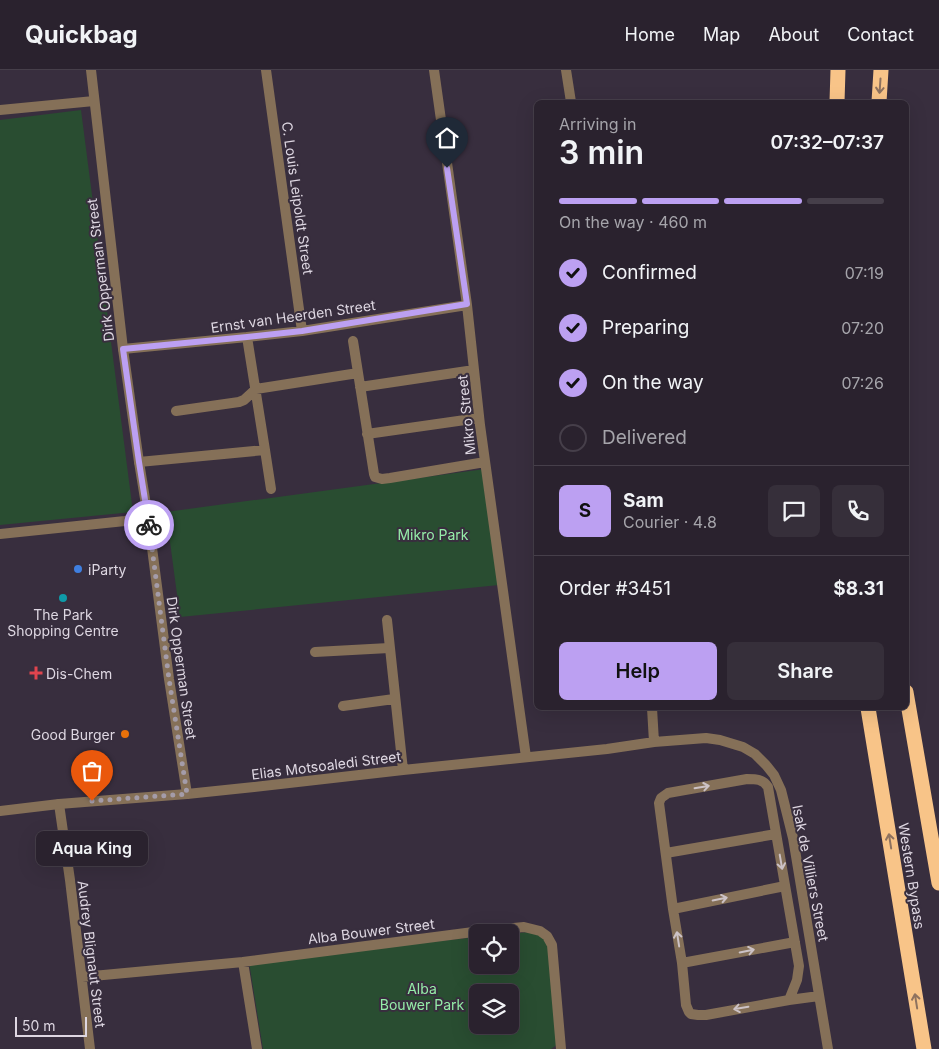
<!DOCTYPE html>
<meta charset="utf-8">
<style>
:root{--surface:#2a222e;--page:#362f3a;--text:#f1f3f6;--muted:#a5a4aa;--line:#463f4a;--accent:#bca0f2}
body{margin:0;font-family:Inter,sans-serif;background:var(--page);color:var(--text);height:100vh;display:flex;flex-direction:column;font-size:19px;white-space:nowrap}
*{box-sizing:border-box;margin:0}
p{font-size:16px;color:var(--muted)}
.icon{flex:none;width:28px;height:28px;fill:none;stroke:currentColor;stroke-width:2;stroke-linecap:round;stroke-linejoin:round}
.map{position:relative;flex:1;overflow:hidden}
.drawer{position:absolute;left:534px;top:30px;width:375px;height:610px;display:flex;flex-direction:column;background:var(--surface);border-radius:8px;box-shadow:0 5px 20px #0002,0 0 0 1px var(--line)}
.drawer>*{flex:none}
.fabs{position:absolute;left:469px;top:854px;display:grid;gap:10px}
.fabs a{display:grid;place-items:center;width:50px;height:50px;border-radius:8px;background:var(--surface);box-shadow:0 5px 20px #0002,0 0 0 1px var(--line);font-size:25px}
.scale{position:absolute;left:15px;bottom:12px;width:72px;box-sizing:border-box;padding-left:5px;border:2px solid #ded7e2;border-top:0;font-size:14px;line-height:18px;white-space:nowrap;color:#ded7e2;-webkit-text-stroke:4px #382e3e;paint-order:stroke}
.pin{position:absolute;display:grid;place-items:center;width:42px;height:42px;color:#fff;margin:-51px -21px;border-radius:50% 50% 50% 0;rotate:-45deg;box-shadow:0 0 5px #0007}
.pin .icon{rotate:45deg}
.courier{position:absolute;display:grid;place-items:center;width:50px;height:50px;margin:-25px;border:4px solid #bca0f2;border-radius:50%;background:#fff;color:#222;box-shadow:0 1px 6px #0007}
.bubble{position:absolute;height:35px;border-radius:8px;background:var(--surface);box-shadow:0 5px 20px #0002,0 0 0 1px var(--line);font-size:16px;font-weight:600;line-height:35px;text-align:center}
.summary em{font-style:normal;font-weight:600}
.summary div{display:flex;flex-direction:column-reverse}
.summary{display:flex;align-items:center;justify-content:space-between;height:85px;padding:0 25px}
h1{font-size:32px;font-weight:600;line-height:38px}
.bar{display:grid;grid-template-columns:repeat(4,1fr);gap:8px 5px;align-content:center;height:60px;padding:0 25px}
.bar i{height:6px;border-radius:4px;background:var(--line)}
.bar .current{background:var(--accent)}
.bar p{grid-column:span 4}
.line{display:flex;align-items:center;gap:12px;padding:0 25px;border-top:1px solid var(--line)}
.line div{flex:1}
.round{display:grid;place-items:center;flex:none;width:52px;height:52px;border-radius:8px;background:var(--page)}
ol{padding:0 25px;list-style:none}
li{display:flex;align-items:center;gap:15px;height:55px}
li p{margin-inline-start:auto}
li .icon{padding:5px;border-radius:50%;background:var(--accent);color:#111;stroke-width:4}
li:last-child{color:var(--muted)}
li i{width:28px;height:28px;border:2px solid var(--line);border-radius:50%}
.button{display:flex;gap:10px;margin-top:auto;padding:10px 25px}
.button a{flex:1;height:58px;border-radius:8px;background:var(--accent);color:#111;font-size:20px;font-weight:600;line-height:58px;text-align:center}
.button a+a{background:var(--page);color:var(--text)}
header{display:flex;align-items:center;gap:30px;box-sizing:border-box;height:70px;padding:0 25px;background:var(--surface);border-bottom:1px solid var(--line)}
header strong{font-size:24px}
nav{display:flex;gap:28px;margin-inline-start:auto;font-size:18px}
.map>svg:first-child{display:block}
</style>
<header>
<strong>Quickbag</strong>
<nav><a>Home</a><a>Map</a><a>About</a><a>Contact</a></nav>
</header>
<div class="map">
<svg width="939" height="979" viewBox="0 0 939 979">
<rect width="100%" height="100%" fill="#382e3e"/>
<path fill="#294d31" fill-rule="evenodd" d="M81,40L133,442L0,455V50Z
M485,399L499,515L180,547L166,442Z
M529,862L542,866L549,873L561,972L551,979H263L249,892L477,867L478,895H510V864ZM478,922H510V955H478Z"/>
<g fill="none" stroke-linecap="round" stroke-linejoin="round">
<path stroke="#857058" stroke-width="10" d="M266,0L302,261
M434,0L467,235L480,355L526,687
M566,0L571,32
M0,40L94,31
M247,267L265,380
M353,271L374,404L375,407L382,409L390,408L485,392
M123,279L247,267L302,261L467,235
M360,317L474,300
M176,341L239,332L244,330L256,319L358,303
M367,364L479,348
M139,392L265,380L271,419
M0,464L125,451L148,447
M387,550L403,700
M315,582L389,578
M343,636L394,629
M652,638L654,672
M187,724L254,717L403,700L607,679L654,672L706,668L720,670L743,677L755,684L766,695L774,705L781,720L793,768L828,979
M59,734L70,810L90,979
M666,783L776,764
M673,839L785,816
M243,892L257,979
M682,893L795,872
M82,907L243,892L481,861L524,857L540,861L547,866L552,875L561,979
M789,930L797,910L799,896L768,717C763,709 756,709 747,709L668,723L661,728L659,733L673,839L682,893L686,935L689,942L691,944L698,945H706L789,930L819,926"/>
<path stroke="#857058" stroke-width="10" d="M0,741L59,734L187,724L169,609L148,447L139,392L123,279L91,0"/>
<path stroke="#f8c488" stroke-width="15" d="M837,32L838,0
M879,32L881,0
M906,622L939,813
M868,638L924,979"/>
</g>
<defs><path id="oneway-shaft" d="M-6 0H5M1.5-3L5.5 0L1.5 3" fill="none" stroke-width="1.6" stroke-linecap="round" stroke-linejoin="round" transform="scale(1.25)"/></defs>
<g stroke="#8e725f">
<use href="#oneway-shaft" transform="translate(880 16) rotate(94)"/>
<use href="#oneway-shaft" transform="translate(890 771) rotate(-99)"/>
<use href="#oneway-shaft" transform="translate(916 931) rotate(-99)"/>
</g>
<g stroke="#ccc2c6">
<use href="#oneway-shaft" transform="translate(702 717) rotate(-9)"/>
<use href="#oneway-shaft" transform="translate(781 792) rotate(80)"/>
<use href="#oneway-shaft" transform="translate(720 829) rotate(-12)"/>
<use href="#oneway-shaft" transform="translate(678 869) rotate(-99)"/>
<use href="#oneway-shaft" transform="translate(747 881) rotate(-11)"/>
<use href="#oneway-shaft" transform="translate(741 938) rotate(170)"/>
</g>
<g fill="none" stroke-linecap="round" stroke-linejoin="round">
<path stroke="#a49ca9" stroke-width="5" stroke-dasharray="0 9" d="M92,731L187,724L169,609L149,455"/>
<path stroke="#bca0f2" stroke-width="6" d="M149,455L139,392L123,279L247,267L302,261L467,234L447,98"/>
</g>
<circle fill="#3f7fe0" stroke="#382e3e" stroke-width="2" cx="78" cy="499" r="5"/>
<circle fill="#0f9aa8" stroke="#382e3e" stroke-width="2" cx="63" cy="528" r="5"/>
<path fill="#e0444e" stroke="#382e3e" stroke-width="2" d="M33.5 595.5h5v5h5v5h-5v5h-5v-5h-5v-5h5z"/>
<circle fill="#e8710a" stroke="#382e3e" stroke-width="2" cx="125" cy="664" r="5"/>
<g text-anchor="middle" dominant-baseline="central" stroke-width="4" stroke-linejoin="round" paint-order="stroke">
<g font-size="14" fill="#ded7e2" stroke="#382e3e">
<text transform="translate(298 128) rotate(82)">C. Louis Leipoldt Street</text>
<text transform="translate(100 200) rotate(-97)">Dirk Opperman Street</text>
<text transform="translate(293 246) rotate(-8)">Ernst van Heerden Street</text>
<text transform="translate(466 345) rotate(-96)">Mikro Street</text>
<text transform="translate(182 598) rotate(82)">Dirk Opperman Street</text>
<text transform="translate(326 695) rotate(-7)">Elias Motsoaledi Street</text>
<text transform="translate(811 803) rotate(79)">Isak de Villiers Street</text>
<text transform="translate(912 806) rotate(81)">Western Bypass</text>
<text transform="translate(371 861) rotate(-7)">Alba Bouwer Street</text>
<text transform="translate(92 884) rotate(83)">Audrey Blignaut Street</text>
</g>
<g font-size="14" fill="#95eca8" stroke="#382e3e">
<text x="433" y="464">Mikro Park</text>
<text x="422" y="918">Alba<tspan x="422" dy="16">Bouwer Park</tspan></text>
</g>
<g font-size="14" fill="#ded7e2" stroke="#382e3e" text-anchor="start">
<text x="88" y="499">iParty</text>
<text x="63" y="544" text-anchor="middle">The Park<tspan x="63" dy="16">Shopping Centre</tspan></text>
<text x="46" y="603">Dis-Chem</text>
<text x="115" y="664" text-anchor="end">Good Burger</text>
</g>
</g>
</svg>
<div class="fabs">
<a><svg class="icon" aria-label="locate" viewBox="0 0 24 24"><circle cx="12" cy="12" r="6"/><path d="M12 2v4M12 18v4M2 12h4M18 12h4"/></svg></a>
<a><svg class="icon" aria-label="layers" viewBox="0 0 24 24"><path d="M12 4l9 5-9 5-9-5zM3 14l9 5 9-5"/></svg></a>
</div>
<div class="scale">50 m</div>
<div class="pin" style="left:92px;top:731px;background:#ea580c"><svg class="icon" aria-label="bag" viewBox="0 0 24 24"><path d="M5 8h14l-1 12H6zM9 8a3 3 0 0 1 6 0"/></svg></div>
<div class="pin" style="left:447px;top:98px;background:#1f2937"><svg class="icon" aria-label="home" viewBox="0 0 24 24"><path d="M3 11l9-7 9 7M6 9v11h12V9"/></svg></div>
<div class="courier" style="left:149px;top:455px"><svg class="icon" aria-label="bike" viewBox="0 0 24 24"><circle cx="6" cy="16" r="4"/><circle cx="18" cy="16" r="4"/><path d="M6 16l4-8h5l3 8M10 8l3 8H6M13 5h3"/></svg></div>
<div class="bubble" style="left:36px;top:761px;width:112px">Aqua King</div>
<section class="drawer">
<div class="summary"><div><h1>3 min</h1><p>Arriving in</p></div><em>07:32–07:37</em></div>
<div class="bar"><i class="current"></i><i class="current"></i><i class="current"></i><i></i><p>On the way · 460 m</p></div>
<ol>
<li><svg class="icon" aria-label="check" viewBox="0 0 24 24"><path d="M5 12l5 5 9-10"/></svg>Confirmed<p>07:19</p></li>
<li><svg class="icon" aria-label="check" viewBox="0 0 24 24"><path d="M5 12l5 5 9-10"/></svg>Preparing<p>07:20</p></li>
<li><svg class="icon" aria-label="check" viewBox="0 0 24 24"><path d="M5 12l5 5 9-10"/></svg>On the way<p>07:26</p></li>
<li><i></i>Delivered</li>
</ol>
<div class="line" style="height:90px"><b class="round" style="background:var(--accent);color:#111">S</b><div><b>Sam</b><p>Courier · 4.8</p></div><a class="round"><svg class="icon" aria-label="chat" viewBox="0 0 24 24"><path d="M4 5h16v11H9l-5 4z"/></svg></a><a class="round"><svg class="icon" aria-label="phone" viewBox="0 0 24 24"><path d="M5 4h4l2 5-3 2q2 4 5 5l2-3 5 2v4C11 20 4 13 5 4z"/></svg></a></div>
<div class="line" style="height:65px"><div>Order #3451</div><b>$8.31</b></div>
<div class="button"><a>Help</a><a>Share</a></div>
</section>
</div>
